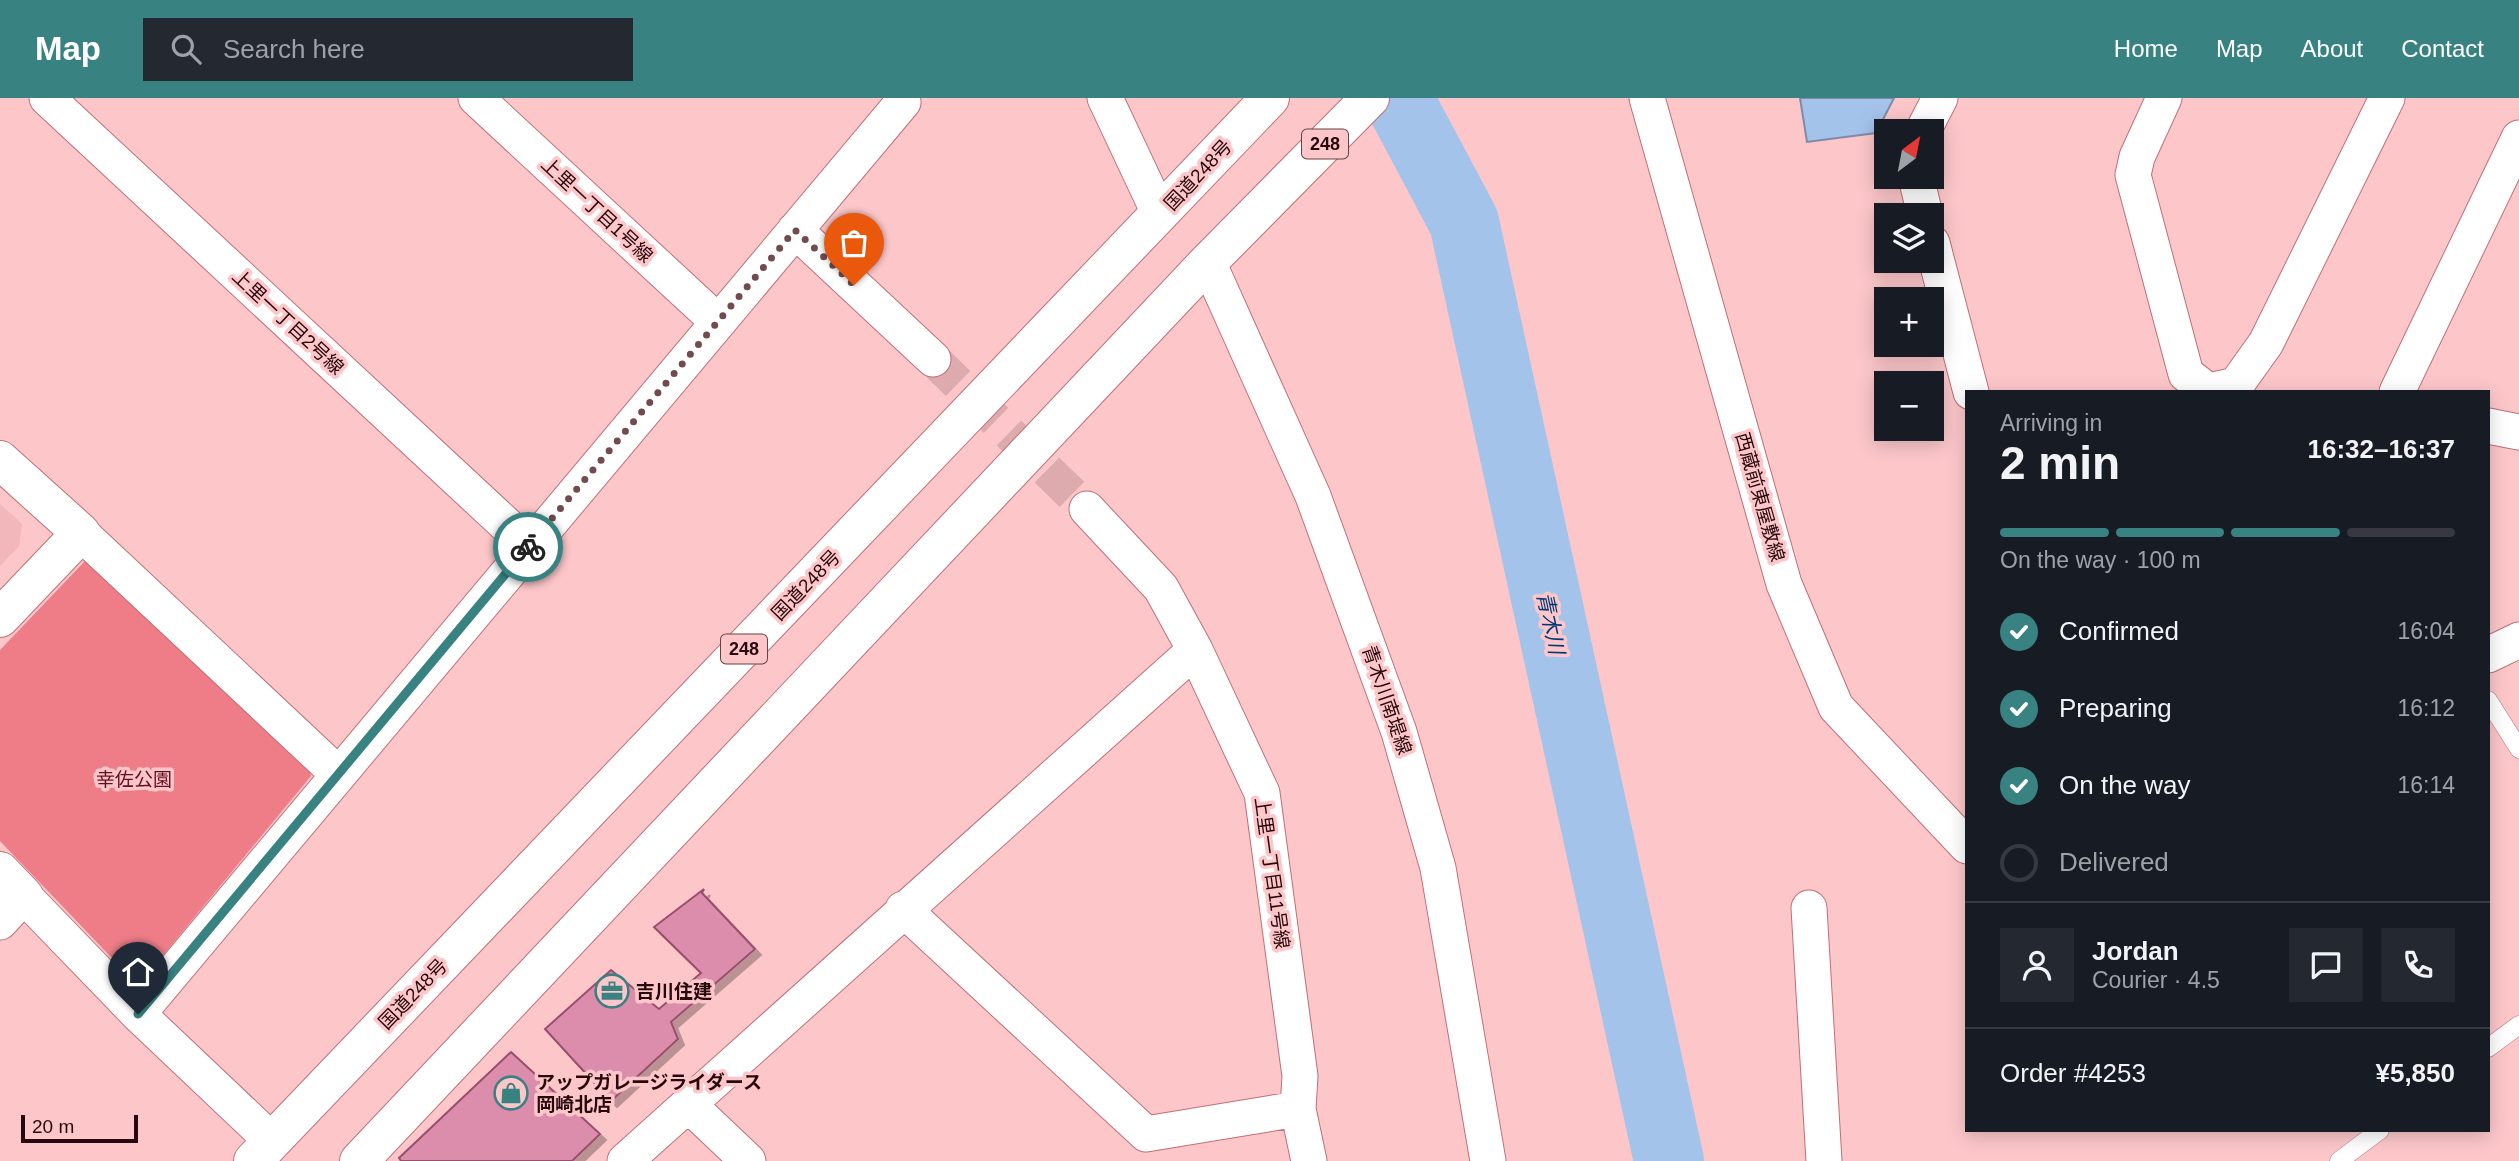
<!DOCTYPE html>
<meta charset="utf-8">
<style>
:root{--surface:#171b24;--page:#242831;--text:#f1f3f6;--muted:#9ea1a6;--line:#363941;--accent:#398282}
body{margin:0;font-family:Helvetica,"Noto Sans JP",sans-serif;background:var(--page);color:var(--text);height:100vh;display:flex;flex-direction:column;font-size:26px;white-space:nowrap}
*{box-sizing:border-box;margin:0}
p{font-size:23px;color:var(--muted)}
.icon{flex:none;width:38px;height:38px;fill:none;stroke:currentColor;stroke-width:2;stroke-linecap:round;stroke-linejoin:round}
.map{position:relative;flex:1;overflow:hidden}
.panel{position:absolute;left:1965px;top:292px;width:525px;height:742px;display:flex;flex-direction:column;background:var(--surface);border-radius:0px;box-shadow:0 4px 18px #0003}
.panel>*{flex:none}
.needle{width:46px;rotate:32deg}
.tools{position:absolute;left:1874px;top:21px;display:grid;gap:14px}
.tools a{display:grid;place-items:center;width:70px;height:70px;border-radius:0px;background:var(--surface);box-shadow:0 4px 18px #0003;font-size:35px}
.scale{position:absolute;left:21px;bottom:18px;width:117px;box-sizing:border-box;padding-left:7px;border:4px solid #27080c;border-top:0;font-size:19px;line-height:24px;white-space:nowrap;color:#27080c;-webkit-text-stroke:5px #fdc7ca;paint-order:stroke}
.pin{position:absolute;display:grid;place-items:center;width:60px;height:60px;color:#fff;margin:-72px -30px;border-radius:50% 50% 50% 0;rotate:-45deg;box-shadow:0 0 7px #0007}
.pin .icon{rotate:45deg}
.courier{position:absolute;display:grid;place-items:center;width:70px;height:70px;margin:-35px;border:5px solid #398282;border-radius:50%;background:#fff;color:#222;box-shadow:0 2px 9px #0007}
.headline em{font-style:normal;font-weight:700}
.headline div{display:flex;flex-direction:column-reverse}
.headline{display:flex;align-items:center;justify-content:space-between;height:119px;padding:0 35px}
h1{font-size:46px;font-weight:700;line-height:52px}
.bar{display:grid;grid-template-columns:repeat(4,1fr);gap:10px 7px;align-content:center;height:84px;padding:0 35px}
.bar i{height:9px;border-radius:5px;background:var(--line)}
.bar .on{background:var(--accent)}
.bar p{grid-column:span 4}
.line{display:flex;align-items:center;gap:18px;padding:0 35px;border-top:2px solid var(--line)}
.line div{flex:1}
.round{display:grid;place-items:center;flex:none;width:74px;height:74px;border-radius:0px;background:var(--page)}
ol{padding:0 35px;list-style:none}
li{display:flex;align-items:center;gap:21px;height:77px}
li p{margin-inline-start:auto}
li .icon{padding:7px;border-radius:50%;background:var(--accent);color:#fff;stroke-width:4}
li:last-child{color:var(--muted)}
li i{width:38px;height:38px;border:4px solid var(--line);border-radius:50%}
header{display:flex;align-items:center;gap:42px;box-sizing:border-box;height:98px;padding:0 35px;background:var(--accent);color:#fff}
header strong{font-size:33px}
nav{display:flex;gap:38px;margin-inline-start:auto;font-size:24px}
.search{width:490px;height:63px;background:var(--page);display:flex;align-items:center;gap:18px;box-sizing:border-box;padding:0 24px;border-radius:0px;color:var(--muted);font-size:26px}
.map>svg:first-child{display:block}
</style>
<header>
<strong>Map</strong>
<div class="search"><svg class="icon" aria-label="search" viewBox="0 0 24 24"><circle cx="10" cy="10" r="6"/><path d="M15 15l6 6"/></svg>Search here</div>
<nav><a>Home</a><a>Map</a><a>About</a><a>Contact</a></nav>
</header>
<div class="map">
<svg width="2519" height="1063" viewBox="0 0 2519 1063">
<defs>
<filter id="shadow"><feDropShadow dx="6" dy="6" stdDeviation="0" flood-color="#0004"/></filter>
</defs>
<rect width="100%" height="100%" fill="#fdc7ca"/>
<path fill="#f1b7ba" d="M0,406L22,426L19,448L0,468Z"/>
<path fill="#ee7d87" d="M84,464H100L307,662L311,678L145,879L131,880L0,743V552Z"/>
<path fill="#a4c3eb" stroke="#7e8ba8" stroke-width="2" d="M1800,0H1894L1876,35L1807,44Z"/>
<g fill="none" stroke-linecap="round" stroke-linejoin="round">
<path stroke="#a4c3eb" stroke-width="70" d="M1398,0L1464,124L1669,1063"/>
</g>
<path fill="#db8dab" stroke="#98506d" stroke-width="2" filter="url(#shadow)" d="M704,791L702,795L755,851L671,924L678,941L611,1003L545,931L611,872L659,911L701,875L654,829Z
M511,954L600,1036L572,1063H401L399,1060Z"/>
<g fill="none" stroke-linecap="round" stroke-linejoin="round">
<path stroke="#ddaaae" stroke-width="35" stroke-dasharray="35 18" stroke-linecap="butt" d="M933,261L1087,411"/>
<defs>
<path id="lane" d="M2488,602L2519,651
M2488,950L2519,927
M2339,1063L2380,1032"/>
<path id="street" d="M47,0L529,448
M476,0L718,224
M1105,0L1160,117
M1647,0L1784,486L1836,609L1967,748
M2164,0L2137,59L2133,77L2186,276L2208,293L2236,287L2266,245L2387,0
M1923,33L1940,0
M1916,79L1925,117
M795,132L933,261
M1932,145L1971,294
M1208,164L1313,398L1399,634L1438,770L1488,1063
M2397,294L2519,40
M2488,328L2519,334
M1087,411L1161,490L1195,552L1262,695L1300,978L1298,1011L1309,1063
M81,435L338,676
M2488,557L2519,542
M1809,810L1824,1063
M903,811L1146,1036L1298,1011
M0,824L24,798L138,916L272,1043
M138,916L903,4L902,0
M688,1006L748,1063
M625,1063L1195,552"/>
<path id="secondary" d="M0,362L81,435L0,520
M0,773L24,798"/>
<path id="highway" d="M253,1063L1270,0
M359,1063L1208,164L1370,0"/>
</defs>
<use href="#lane" stroke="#bf6f75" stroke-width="19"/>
<use href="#street" stroke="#bf6f75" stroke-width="37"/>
<use href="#secondary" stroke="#bf6f75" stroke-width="40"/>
<use href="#highway" stroke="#bf6f75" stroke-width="40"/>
<use href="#lane" stroke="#fff" stroke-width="18"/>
<use href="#street" stroke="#fff" stroke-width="35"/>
<use href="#secondary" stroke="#fff" stroke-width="38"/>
<use href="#highway" stroke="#fff" stroke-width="38"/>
</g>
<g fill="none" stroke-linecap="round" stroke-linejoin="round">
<path stroke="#724b4e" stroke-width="7" stroke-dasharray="0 12.6" d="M528,449L795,132L854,187"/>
<path stroke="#398282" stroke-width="9" d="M138,916L528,449"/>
</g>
<defs>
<symbol id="office-ring" viewBox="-11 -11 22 22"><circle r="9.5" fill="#fdc7ca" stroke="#398282" stroke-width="1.5"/><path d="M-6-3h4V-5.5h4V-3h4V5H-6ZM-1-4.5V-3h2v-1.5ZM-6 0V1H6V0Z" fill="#398282"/></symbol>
<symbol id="shop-ring" viewBox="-11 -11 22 22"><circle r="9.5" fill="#fdc7ca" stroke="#398282" stroke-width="1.5"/><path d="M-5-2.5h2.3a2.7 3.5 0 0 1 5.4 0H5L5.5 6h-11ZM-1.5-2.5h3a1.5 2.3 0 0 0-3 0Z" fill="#398282"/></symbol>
</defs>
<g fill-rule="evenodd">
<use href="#office-ring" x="593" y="874" width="38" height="38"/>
<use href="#shop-ring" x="492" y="976" width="38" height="38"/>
</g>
<g text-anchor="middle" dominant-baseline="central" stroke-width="7" stroke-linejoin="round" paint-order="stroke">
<g fill="#fdc7ca" stroke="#674145" stroke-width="2">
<rect x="1302" y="31.5" width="46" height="29" rx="5"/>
<rect x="721" y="536.5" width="46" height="29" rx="5"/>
</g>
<g font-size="18" font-weight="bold" fill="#27080c">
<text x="1325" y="46">248</text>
<text x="744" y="551">248</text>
</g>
<g font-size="19" fill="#27080c" stroke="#fdc7ca">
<text transform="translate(1198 77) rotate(-47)">国道248号</text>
<text transform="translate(597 112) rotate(43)">上里一丁目1号線</text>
<text transform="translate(288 224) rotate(43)">上里一丁目2号線</text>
<text transform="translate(1760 399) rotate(74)">西蔵前東屋敷線</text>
<text transform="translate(806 487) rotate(-46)">国道248号</text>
<text transform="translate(1387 602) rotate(71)">青木川南堤線</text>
<text transform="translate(1272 775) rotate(82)">上里一丁目11号線</text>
<text transform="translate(413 896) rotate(-46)">国道248号</text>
</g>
<g font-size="19" fill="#640f21" stroke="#fdc7ca">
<text x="134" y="681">幸佐公園</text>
</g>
<g font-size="19" font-weight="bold" fill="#27080c" stroke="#fdc7ca" text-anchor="start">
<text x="636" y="893">吉川住建</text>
<text x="536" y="984">アップガレージライダース<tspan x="536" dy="22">岡崎北店</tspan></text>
</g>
<g font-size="21" font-style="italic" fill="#003a76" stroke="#fdc7ca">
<text transform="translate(1551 525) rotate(78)">青木川</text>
</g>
</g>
</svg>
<div class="tools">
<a><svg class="needle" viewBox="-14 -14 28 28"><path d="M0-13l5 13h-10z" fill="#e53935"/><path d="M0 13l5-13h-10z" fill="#9ea1a6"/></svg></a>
<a><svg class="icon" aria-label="layers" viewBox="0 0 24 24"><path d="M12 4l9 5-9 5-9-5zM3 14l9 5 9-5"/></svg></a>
<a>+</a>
<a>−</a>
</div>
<div class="scale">20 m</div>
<div class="pin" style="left:854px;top:187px;background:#ea580c"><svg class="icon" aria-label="bag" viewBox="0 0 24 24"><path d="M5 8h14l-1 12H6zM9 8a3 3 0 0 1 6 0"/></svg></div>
<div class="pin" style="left:138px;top:916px;background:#1f2937"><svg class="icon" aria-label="home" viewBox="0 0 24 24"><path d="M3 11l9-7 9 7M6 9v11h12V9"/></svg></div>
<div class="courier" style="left:528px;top:449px"><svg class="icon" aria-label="bike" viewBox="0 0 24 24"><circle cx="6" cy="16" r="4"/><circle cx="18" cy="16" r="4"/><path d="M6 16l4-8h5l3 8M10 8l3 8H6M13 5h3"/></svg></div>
<section class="panel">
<div class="headline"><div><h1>2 min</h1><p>Arriving in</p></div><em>16:32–16:37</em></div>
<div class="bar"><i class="on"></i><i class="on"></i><i class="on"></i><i></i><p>On the way · 100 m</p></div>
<ol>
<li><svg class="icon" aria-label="check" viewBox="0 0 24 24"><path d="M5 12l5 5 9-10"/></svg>Confirmed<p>16:04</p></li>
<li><svg class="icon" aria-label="check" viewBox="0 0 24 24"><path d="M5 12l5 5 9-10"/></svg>Preparing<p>16:12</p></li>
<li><svg class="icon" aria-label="check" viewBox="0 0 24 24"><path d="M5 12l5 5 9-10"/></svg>On the way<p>16:14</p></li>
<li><i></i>Delivered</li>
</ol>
<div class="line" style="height:126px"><a class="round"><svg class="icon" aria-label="person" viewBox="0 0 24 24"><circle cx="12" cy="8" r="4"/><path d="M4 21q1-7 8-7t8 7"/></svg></a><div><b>Jordan</b><p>Courier · 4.5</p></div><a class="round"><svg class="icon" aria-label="chat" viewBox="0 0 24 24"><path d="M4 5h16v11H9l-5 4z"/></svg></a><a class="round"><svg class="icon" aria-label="phone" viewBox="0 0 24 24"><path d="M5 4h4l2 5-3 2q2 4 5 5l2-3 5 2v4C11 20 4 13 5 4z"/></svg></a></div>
<div class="line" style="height:91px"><div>Order #4253</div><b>¥5,850</b></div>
</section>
</div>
